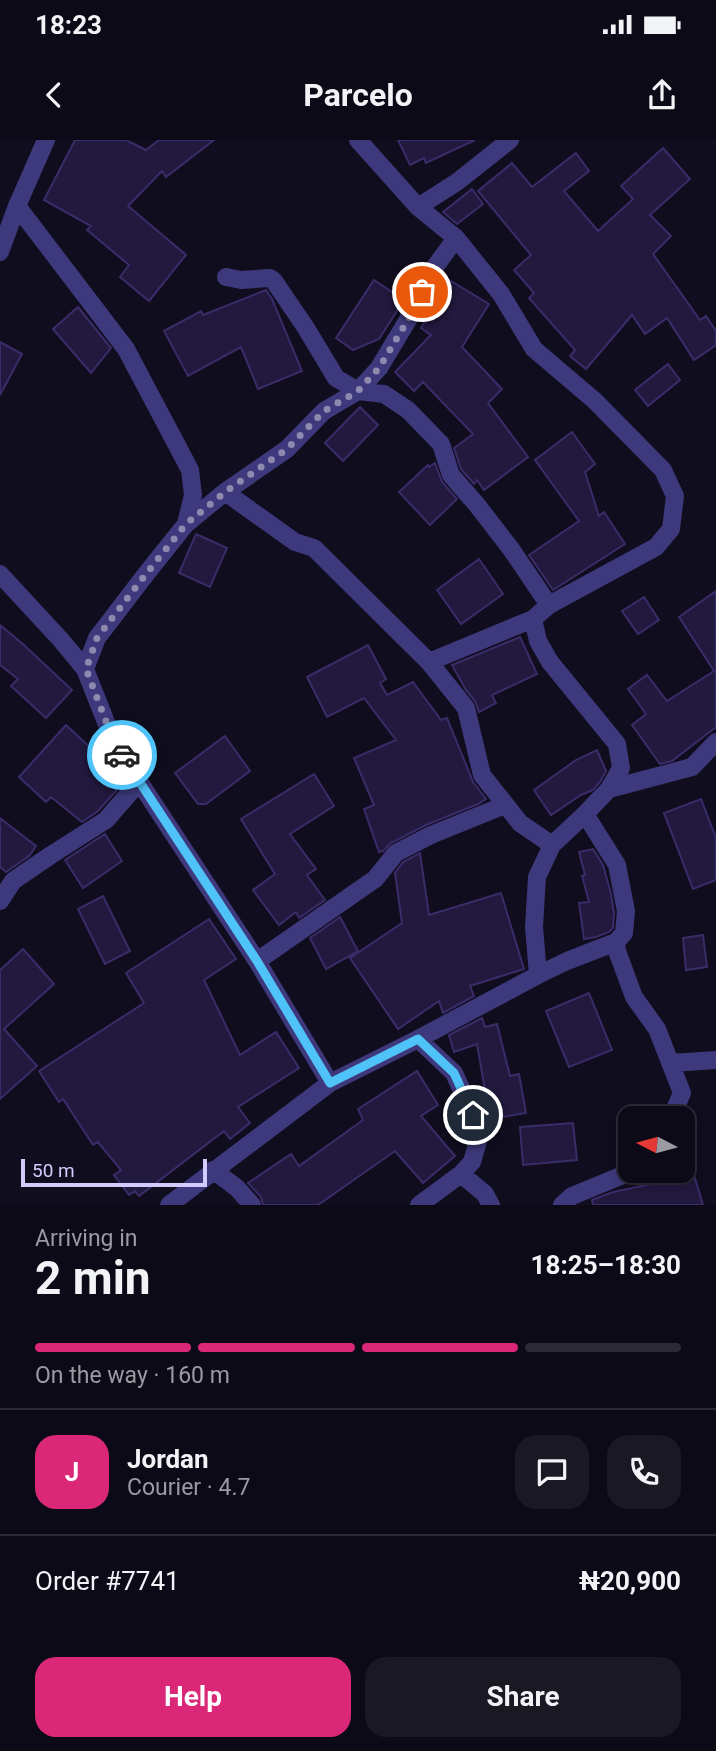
<!DOCTYPE html>
<meta charset="utf-8">
<style>
:root{--surface:#0c0a16;--page:#1a1823;--text:#f1f3f6;--muted:#9a9aa1;--line:#2c2b35;--accent:#db2777}
body{margin:0;font-family:Roboto,sans-serif;background:var(--page);color:var(--text);height:100vh;display:flex;flex-direction:column;font-size:26px;white-space:nowrap}
*{box-sizing:border-box;margin:0}
p{font-size:23px;color:var(--muted)}
.icon{flex:none;width:38px;height:38px;fill:none;stroke:currentColor;stroke-width:2;stroke-linecap:round;stroke-linejoin:round}
.map{position:relative;height:1065px;overflow:hidden}
.side{display:flex;flex-direction:column;background:var(--surface);flex:1}
.side>*{flex:none}
.needle{width:46px;rotate:276deg}
.buttons{position:absolute;left:618px;top:966px;display:grid;gap:14px}
.buttons a{display:grid;place-items:center;width:77px;height:77px;border-radius:14px;background:var(--surface);box-shadow:0 4px 10px #0003,0 0 0 2px var(--line);font-size:35px}
.scale{position:absolute;left:21px;bottom:18px;width:186px;box-sizing:border-box;padding-left:7px;border:4px solid #d3cbfd;border-top:0;font-size:19px;line-height:24px;white-space:nowrap;color:#d3cbfd;-webkit-text-stroke:5px #100d1e;paint-order:stroke}
.pin{position:absolute;display:grid;place-items:center;width:60px;height:60px;color:#fff;margin:-30px;border:4px solid #fff;border-radius:50%;box-shadow:0 2px 7px #0007}
.courier{position:absolute;display:grid;place-items:center;width:70px;height:70px;margin:-35px;border:5px solid #4fc3f7;border-radius:50%;background:#fff;color:#222;box-shadow:0 2px 9px #0007}
.overview em{font-style:normal;font-weight:700}
.overview div{display:flex;flex-direction:column-reverse}
.overview{display:flex;align-items:center;justify-content:space-between;height:119px;padding:0 35px}
h1{font-size:46px;font-weight:700;line-height:52px}
.bar{display:grid;grid-template-columns:repeat(4,1fr);gap:10px 7px;align-content:center;height:84px;padding:0 35px}
.bar i{height:9px;border-radius:5px;background:var(--line)}
.bar .selected{background:var(--accent)}
.bar p{grid-column:span 4}
.line{display:flex;align-items:center;gap:18px;padding:0 35px;border-top:2px solid var(--line)}
.line div{flex:1}
.round{display:grid;place-items:center;flex:none;width:74px;height:74px;border-radius:21px;background:var(--page)}
.primary-button{display:flex;gap:14px;margin-top:auto;padding:14px 35px}
.primary-button a{flex:1;height:80px;border-radius:21px;background:var(--accent);color:#fff;font-size:28px;font-weight:700;line-height:80px;text-align:center}
.primary-button a+a{background:var(--page);color:var(--text)}
.status{display:flex;justify-content:space-between;align-items:center;height:49px;padding:0 35px;background:var(--surface);direction:ltr}
.status svg{height:19px;fill:currentColor}
header{display:flex;justify-content:space-between;align-items:center;height:91px;padding:0 35px;background:var(--surface);font-size:32px;font-weight:700}
.map>svg:first-child{display:block}
</style>
<div class="status"><b>18:23</b><svg viewBox="0 0 49 12"><path d="M0 12V9h3v3zM5 12V6h3v6zM10 12V3h3v9zM15 12V0h3v12zM26 1h20v11H26zM47 4h2v5h-2z"/></svg></div>
<header><svg class="icon" aria-label="back" viewBox="0 0 24 24"><path d="M15 5l-7 7 7 7"/></svg>Parcelo<svg class="icon" aria-label="share" viewBox="0 0 24 24"><path d="M12 15V3M7 8l5-5 5 5M5 13v7h14v-7"/></svg></header>
<div class="map">
<svg width="716" height="1065" viewBox="0 0 716 1065">
<rect width="100%" height="100%" fill="#100d1e"/>
<path fill="#22193e" stroke="#3b2c69" stroke-width="2" d="M75,0H126L146,10L159,0H214L166,37L162,31L128,66L186,115L149,161L120,137L129,125L87,90L91,86L44,60Z
M398,0H475L426,23L424,18L410,25Z
M663,8L690,39L650,75L671,96L653,114L700,180L706,176L716,191V205L694,220L667,178L645,194L632,175L586,229L570,216L575,210L529,158L534,153L514,130L531,115L478,51L512,23L532,47L576,13L589,31L564,51L598,91L633,59L621,46Z
M472,49L483,64L457,84L443,72Z
M374,140L404,160L379,199L353,210L336,198Z
M451,141L489,164L462,207L502,249L488,263L528,317L484,350L477,340L474,344L461,329L454,308L473,294L423,242L414,251L395,232L431,195L421,188Z
M266,150L272,159L302,231L258,249L241,207L188,236L164,191L201,171L203,175Z
M78,167L111,208L91,233L53,189Z
M0,202L22,214L0,255Z
M668,224L680,240L648,266L635,250Z
M360,267L378,285L343,321L325,303Z
M572,292L595,324L585,332L599,376L604,372L625,404L553,450L529,415L579,381L535,320Z
M435,323L442,342L457,359L430,385L399,352L428,325L429,327Z
M196,394L227,408L210,447L179,433Z
M479,419L503,454L461,484L437,450Z
M716,451V587L672,621L660,624L632,585L646,574L628,549L647,535L667,561L714,531L679,477Z
M644,457L659,480L638,494L622,471Z
M0,485L24,505L72,550L46,578L11,546L18,539L0,525Z
M520,497L537,534L492,555L496,563L479,572L475,561L466,550L452,525Z
M368,505L386,539L380,543L387,555L413,542L441,580L447,578L473,642L486,659L478,664L426,685L391,703L383,711L379,712L364,669L374,665L354,618L396,600L364,558L327,577L307,537Z
M66,585L93,610L90,614L124,642L98,671L82,682L51,657L46,662L19,637Z
M225,596L250,631L206,664H198L175,633Z
M597,610L606,631L600,642L593,650L581,655L551,675L534,650L576,620Z
M314,634L334,666L290,694L316,729L307,735L325,760L299,778L296,772L279,785L253,750L275,734L241,679Z
M701,659L716,698V740L693,749L664,673Z
M0,678L36,706L29,716L6,732L0,727Z
M105,694L122,721L83,748L65,720Z
M593,709L603,725L611,754L614,773L613,788L609,792L596,797L584,799L579,763L589,762L582,736L585,735L579,712Z
M420,713L429,775L501,753L524,829L470,846L474,856L443,873L439,861L398,889L350,818L402,783L395,733L403,722Z
M103,756L130,811L105,824L78,769Z
M340,777L358,811L326,829L310,798Z
M209,779L236,819L204,840L240,915L276,892L299,928L238,967L250,983L230,999L224,991L139,1056L135,1051L129,1055L114,1035L121,1030L98,1002L93,1005L63,959L59,962L39,931L144,863L126,833Z
M703,795L707,827L686,830L683,798Z
M23,809L54,844L4,889L37,926L0,959V830Z
M589,853L612,910L569,927L546,871Z
M482,878L485,887L497,884L510,936L519,934L526,973L490,979L477,904L454,912L449,895Z
M417,931L438,965L421,976L455,1016L423,1043L395,1011L318,1065H263L261,1057L248,1043L291,1014L299,1026L363,980L358,969Z
M573,983L577,1020L523,1025L520,987Z
M694,1035L703,1065H593L592,1060L613,1052Z"/>
<g fill="none" stroke-linecap="round" stroke-linejoin="round">
<path stroke="#3e397c" stroke-width="18" d="M358,0L418,67L456,98L501,154L534,209L595,261L663,330L675,356L671,389L656,407L549,465L533,479L538,501L550,522L617,604L621,628L609,649L585,674L552,705L537,737L534,787L538,835
M17,66L126,209L190,330L193,355L186,384
M418,67L457,42L510,0
M0,112L17,66L46,0
M226,137L241,140L270,138L274,141L306,188L336,238L358,251L384,254L408,270L441,304L451,335L477,365L511,409L549,465
M225,352L295,402L314,408L429,522L466,568L482,635L520,683L552,705
M0,434L61,500L85,529L115,605L257,821L330,943
M429,522L533,479
M85,529L97,498L146,434L186,384L225,352L287,309L324,271L358,251L379,228L412,173L432,131L456,98
M609,649L692,627L716,602
M585,674L617,725L626,771L624,793L616,802L617,811L634,857L657,889L682,953L671,978
M0,761L13,741L51,715L106,680L139,642
M257,821L375,739L396,713L431,695L505,665
M418,899L454,933L473,975L479,998L472,1022L461,1034L419,1065
M671,923L716,920
M213,1030L237,1048L252,1065
M461,1034L485,1054L491,1065
M169,1065L330,943L418,899L538,835L567,821L616,802
M562,1065L572,1056L623,1035L630,1026"/>
</g>
<g fill="none" stroke-linecap="round" stroke-linejoin="round">
<path stroke="#8f88af" stroke-width="7" stroke-dasharray="0 12.6" d="M122,615L115,605L86,529L97,498L146,434L186,384L225,352L287,309L324,271L358,251L379,228L412,173L422,152"/>
<path stroke="#4fc3f7" stroke-width="9" d="M122,615L257,821L330,943L418,899L454,933L473,975"/>
</g>
</svg>
<div class="buttons">
<a><svg class="needle" viewBox="-14 -14 28 28"><path d="M0-13l5 13h-10z" fill="#e53935"/><path d="M0 13l5-13h-10z" fill="#9a9aa1"/></svg></a>
</div>
<div class="scale">50 m</div>
<div class="pin" style="left:422px;top:152px;background:#ea580c"><svg class="icon" aria-label="bag" viewBox="0 0 24 24"><path d="M5 8h14l-1 12H6zM9 8a3 3 0 0 1 6 0"/></svg></div>
<div class="pin" style="left:473px;top:975px;background:#1f2937"><svg class="icon" aria-label="home" viewBox="0 0 24 24"><path d="M3 11l9-7 9 7M6 9v11h12V9"/></svg></div>
<div class="courier" style="left:122px;top:615px"><svg class="icon" aria-label="car" viewBox="0 0 24 24"><path d="M5 17H2v-5l4-1 3-4h7l3 4 3 1v5h-3M9 17h6M6 11h13"/><circle cx="7" cy="17" r="2"/><circle cx="17" cy="17" r="2"/></svg></div>
</div>
<section class="side">
<div class="overview"><div><h1>2 min</h1><p>Arriving in</p></div><em>18:25–18:30</em></div>
<div class="bar"><i class="selected"></i><i class="selected"></i><i class="selected"></i><i></i><p>On the way · 160 m</p></div>
<div class="line" style="height:126px"><b class="round" style="background:var(--accent);color:#fff">J</b><div><b>Jordan</b><p>Courier · 4.7</p></div><a class="round"><svg class="icon" aria-label="chat" viewBox="0 0 24 24"><path d="M4 5h16v11H9l-5 4z"/></svg></a><a class="round"><svg class="icon" aria-label="phone" viewBox="0 0 24 24"><path d="M5 4h4l2 5-3 2q2 4 5 5l2-3 5 2v4C11 20 4 13 5 4z"/></svg></a></div>
<div class="line" style="height:91px"><div>Order #7741</div><b>₦20,900</b></div>
<div class="primary-button"><a>Help</a><a>Share</a></div>
</section>
